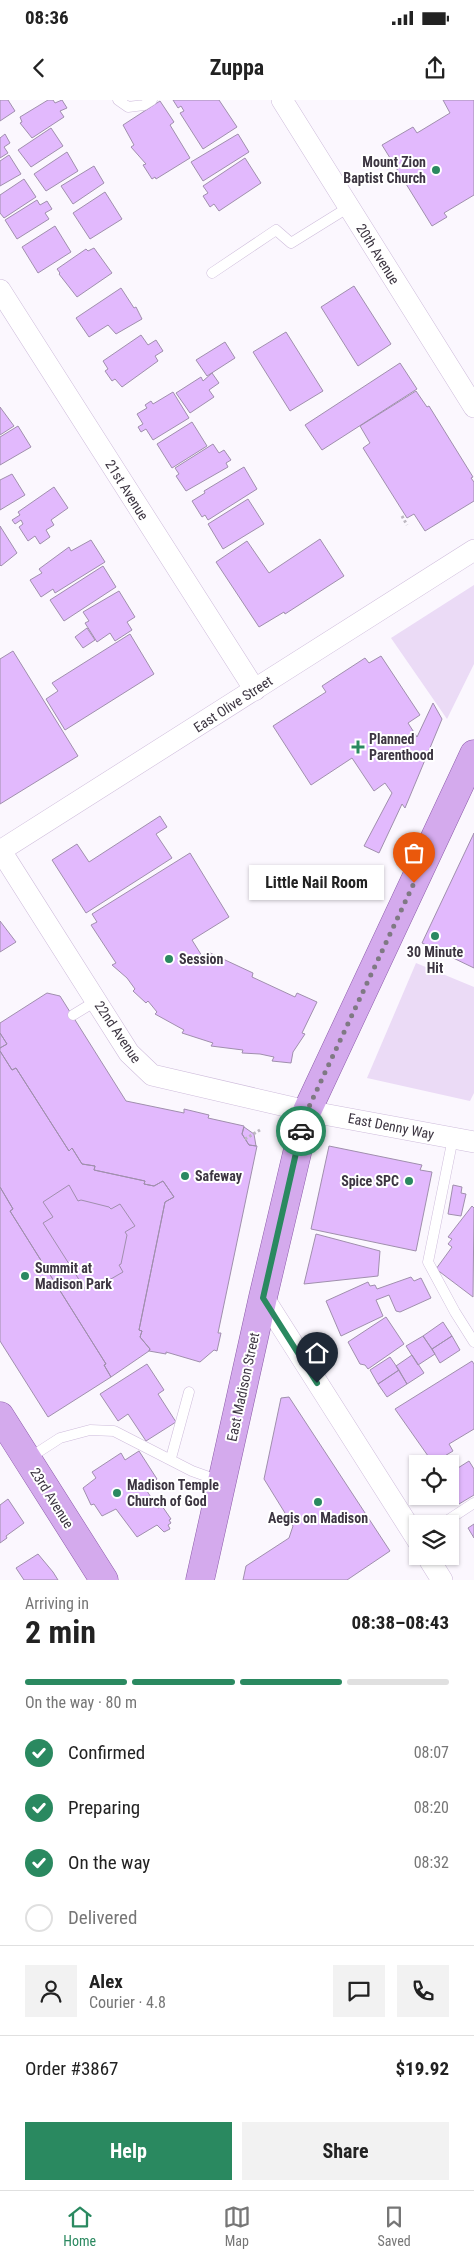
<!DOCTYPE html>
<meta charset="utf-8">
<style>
:root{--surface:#fff;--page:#f2f2f2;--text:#222;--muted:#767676;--line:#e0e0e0;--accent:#2a8960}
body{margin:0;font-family:"Roboto Condensed",sans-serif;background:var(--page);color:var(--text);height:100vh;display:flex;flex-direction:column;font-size:19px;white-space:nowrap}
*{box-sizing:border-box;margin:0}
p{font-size:16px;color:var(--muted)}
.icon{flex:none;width:28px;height:28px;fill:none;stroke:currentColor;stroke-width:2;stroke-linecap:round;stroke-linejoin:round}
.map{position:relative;height:1480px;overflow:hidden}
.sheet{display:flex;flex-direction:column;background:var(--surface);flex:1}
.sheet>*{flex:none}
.controls{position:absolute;left:409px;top:1355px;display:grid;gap:10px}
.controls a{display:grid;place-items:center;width:50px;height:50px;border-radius:0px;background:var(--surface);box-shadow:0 1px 4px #0004;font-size:25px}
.pin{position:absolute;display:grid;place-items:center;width:42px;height:42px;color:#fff;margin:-51px -21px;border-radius:50% 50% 50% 0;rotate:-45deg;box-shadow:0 0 5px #0007}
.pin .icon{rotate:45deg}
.courier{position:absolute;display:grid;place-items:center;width:50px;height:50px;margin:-25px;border:4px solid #2a8960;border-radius:50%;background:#fff;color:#222;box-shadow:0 1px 6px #0007}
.bubble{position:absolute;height:35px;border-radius:0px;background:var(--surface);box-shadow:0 1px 4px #0004;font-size:16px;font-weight:700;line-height:35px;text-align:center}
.overview em{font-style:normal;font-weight:700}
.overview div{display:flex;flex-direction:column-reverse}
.overview{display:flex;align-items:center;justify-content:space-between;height:85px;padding:0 25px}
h1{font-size:32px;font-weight:700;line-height:38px}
.bar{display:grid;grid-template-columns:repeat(4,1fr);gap:8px 5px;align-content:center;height:60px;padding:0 25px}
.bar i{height:6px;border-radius:4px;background:var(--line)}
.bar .selected{background:var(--accent)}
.bar p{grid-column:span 4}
.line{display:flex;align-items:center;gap:12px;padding:0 25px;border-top:1px solid var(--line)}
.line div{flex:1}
.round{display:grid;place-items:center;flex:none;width:52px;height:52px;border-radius:0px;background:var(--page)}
ol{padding:0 25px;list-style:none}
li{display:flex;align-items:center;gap:15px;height:55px}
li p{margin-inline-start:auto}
li .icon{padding:5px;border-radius:50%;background:var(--accent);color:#fff;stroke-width:4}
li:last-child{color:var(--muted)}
li i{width:28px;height:28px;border:2px solid var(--line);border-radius:50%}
.action{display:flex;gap:10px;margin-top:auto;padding:10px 25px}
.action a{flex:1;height:58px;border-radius:0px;background:var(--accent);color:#fff;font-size:20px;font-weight:700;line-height:58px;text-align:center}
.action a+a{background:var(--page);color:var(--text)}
.status{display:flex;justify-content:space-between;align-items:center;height:35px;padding:0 25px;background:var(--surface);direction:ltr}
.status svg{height:14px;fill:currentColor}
header{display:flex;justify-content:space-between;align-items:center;height:65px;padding:0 25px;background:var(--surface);font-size:22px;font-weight:700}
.tabs{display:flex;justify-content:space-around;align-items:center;height:70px;border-top:1px solid var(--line);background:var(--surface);font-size:14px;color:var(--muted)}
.tabs a{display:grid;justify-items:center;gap:2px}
.tabs .selected{color:var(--accent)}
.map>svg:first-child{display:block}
</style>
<div class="status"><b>08:36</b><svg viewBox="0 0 49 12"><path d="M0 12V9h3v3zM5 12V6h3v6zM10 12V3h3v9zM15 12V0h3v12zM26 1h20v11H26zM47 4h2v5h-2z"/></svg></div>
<header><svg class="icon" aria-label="back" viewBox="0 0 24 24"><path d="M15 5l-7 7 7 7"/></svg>Zuppa<svg class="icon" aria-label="share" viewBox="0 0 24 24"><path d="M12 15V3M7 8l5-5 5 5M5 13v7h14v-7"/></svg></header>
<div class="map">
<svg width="474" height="1480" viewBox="0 0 474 1480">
<rect width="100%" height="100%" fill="#fbf7fe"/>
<path fill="#ebdbf6" d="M474,485V564L447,619L391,538Z
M416,863L474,887V993L470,1001L367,978Z"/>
<path fill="#e2b9fd" stroke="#a08fad" d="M0,0H8L15,11L0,21Z
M48,0H53L55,3L62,0L67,8L60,11L64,17L32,38L20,23L22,22L20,17Z
M173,0H219L237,27L203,49L180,13L184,11L181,6L178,8Z
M443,0H474V95L444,113L447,117L432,126L382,45L413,27L417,33L450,13Z
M160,1L174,22L170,25L190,58L156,79L155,77L152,79L143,65L146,64L131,47L134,45L123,25Z
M51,28L63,46L31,67L18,50Z
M5,34L10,43L4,47L8,53L0,58V38Z
M238,34L249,52L203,81L191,62Z
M67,52L78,71L46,91L34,74Z
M9,55L21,74L0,86V61Z
M245,58L261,83L219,111L214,104L210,107L203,96L208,93L203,86Z
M94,66L104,83L73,104L61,86Z
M24,79L36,97L4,118L0,113V95Z
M105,92L122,119L90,139L73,113Z
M37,100L40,105L47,101L52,109L45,113L49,119L17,139L5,120Z
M55,126L71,152L38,173L22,147Z
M94,148L112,173L77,197L59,174L60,173L57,169L86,149L88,151Z
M354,186L391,244L358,266L321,207Z
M121,188L134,208L136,207L142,219L116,234L108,225L89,237L76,218Z
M286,232L323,291L290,311L253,252Z
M141,235L148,245L156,240L163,251L155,256L158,261L122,287L115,279L112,281L105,271L108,269L103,261Z
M225,242L235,258L207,276L196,260Z
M400,263L417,289L322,350L305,325Z
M212,273L219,283L209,290L214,297L190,313L176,293L201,277L203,281Z
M416,291L427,307L429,306L473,377L471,378L474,382V401L425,431L414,414L407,418L363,348L370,343L360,326Z
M173,292L189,318L153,340L146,329L141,332L138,327L143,324L137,314L147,308L145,305L151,301L153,304Z
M0,307L14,326L0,335Z
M192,322L207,346L172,368L157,344Z
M18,326L31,347L0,365V337Z
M213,344L219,353L224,350L231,360L226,363L228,367L186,391L176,376L179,374L175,368Z
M244,367L257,389L208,420L205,415L202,417L192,401L205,393L204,391Z
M12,374L25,395L0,410V380Z
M54,387L68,408L51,420L54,425L46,430L50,437L40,444L35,436L28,441L19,427L23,424L21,420L15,424L12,420L20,415L18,412Z
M248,399L264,424L223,449L208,424Z
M0,426L17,453L1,466L0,465Z
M320,439L344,476L285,514L284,512L259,527L216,462L247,441L269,473Z
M91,440L105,462L55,493L53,489L41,497L30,480L42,473L39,469L69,447L71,451Z
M103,466L116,487L64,521L50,500Z
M119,491L135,517L127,522L132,530L115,541L110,533L97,542L85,523L89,521L83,512Z
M87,528L95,540L83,548L75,537Z
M130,534L154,574L65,630L46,599L58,591L52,583Z
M13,551L78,656L0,704V559Z
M381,556L420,615L408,623L417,637L433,603L442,619L405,708L402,704L379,753L364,746L392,693L385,683L374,691L352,658L311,685L273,626L326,592L322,586L365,558L369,563Z
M160,716L167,727L156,734L172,758L86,813L52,760L77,744L89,762Z
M474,733V868L422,843Z
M190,753L229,817L192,840L202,856L208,852L253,873L252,877L295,897L297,893L317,902L302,933L305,934L293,952L291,963L272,961L274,957L260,954L242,953L243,950L211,946L213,943L182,933L184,930L155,914L157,912L148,901L146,903L133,891L135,889L127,878L112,865L116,863L91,825L97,822L92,814Z
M0,821L16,842L0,852Z
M47,893L60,896L126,1001L184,1013V1009L209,1015L208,1018L244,1026L242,1034L249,1045L257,1046L218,1233H221L217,1251L214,1250L200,1262L166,1252V1254L149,1251L150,1249L140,1237L142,1231L139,1230L165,1102L174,1097L163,1081L154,1086L144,1084L145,1081L94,1070L95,1066L82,1064L72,1048L69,1051L16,968L12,970L0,951V948L7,944L0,933V923Z
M0,933L7,944L0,948Z
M0,951L12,970L16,968L69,1051L72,1048L82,1064L95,1066L94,1070L145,1081L144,1084L154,1086L163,1081L174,1097L165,1102L139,1230L142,1231L140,1237L150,1249L149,1251L111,1277L104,1265L106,1264L10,1111L13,1109L0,1087Z
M244,1027L254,1034L256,1046L249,1045L242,1034Z
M329,1046L422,1065L420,1070L432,1072L416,1151L311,1129Z
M69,1085L78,1101L81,1100L109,1107L111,1109L120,1104L135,1126L125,1132L127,1135L121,1164L119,1165L123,1172L97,1187L94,1183L85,1189L43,1123L53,1117L43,1102Z
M453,1085L462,1087L461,1093L466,1094L461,1116L448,1114Z
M0,1087L13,1109L10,1111L106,1264L104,1265L111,1277L48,1317L0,1241Z
M472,1106L474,1108L473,1197L436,1169L452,1147L448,1144L452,1139L448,1137Z
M316,1134L380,1151L378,1176L304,1184Z
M411,1177L414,1181L421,1178L431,1198L400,1212L396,1211L389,1195L376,1200L383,1216L341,1236L326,1201L368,1182L370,1186L375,1185L377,1189Z
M386,1217L404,1244L368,1269L365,1265L360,1264L348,1242Z
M443,1222L452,1236L432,1249L423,1236Z
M423,1236L435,1254L418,1265L406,1246Z
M452,1236L460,1250L440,1263L432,1249Z
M412,1255L424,1273L407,1284L396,1266Z
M390,1257L399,1270L378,1284L370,1270Z
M472,1261L474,1264V1329L449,1344L453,1351L433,1363L395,1309Z
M147,1264L164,1290L158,1294L176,1322L146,1341L128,1314L118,1321L100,1294Z
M399,1270L407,1284L387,1297L378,1284Z
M289,1297L390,1451L347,1480H243L246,1466L289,1438L293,1426L264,1379L281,1298Z
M139,1351L157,1379L145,1388L158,1408L162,1406L171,1419L169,1420L171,1423L168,1425L170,1429L164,1432L157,1425L137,1437L116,1409L102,1416L94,1404L91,1405L83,1388L96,1378L92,1372L121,1353L125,1360Z
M469,1361L474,1369V1395L459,1404H453L448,1396H450V1373Z
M8,1399L24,1423L6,1436L7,1438L0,1443V1405Z
M474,1424V1438L468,1428Z
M38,1454L53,1472L58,1480H24L16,1468Z"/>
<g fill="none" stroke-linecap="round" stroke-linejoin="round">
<defs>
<path id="lane" d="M118,0L128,7L144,5L152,0
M212,173L276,130L291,143L349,107
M73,915L96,901
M453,1038L428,1162L455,1212L474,1242
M29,1358L60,1338L90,1330L114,1331L192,1371L220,1381
M171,1358L189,1292
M442,1424L474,1403"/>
<path id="street" d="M282,0L474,307
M0,190L255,590
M0,751L474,450
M1,751L129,953L152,975L307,1011L474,1042
M263,1197L418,1441
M427,1456L442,1480"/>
<path id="primary" d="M0,1316L104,1480
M200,1480L263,1197L307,1011L474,654"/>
</defs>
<use href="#lane" stroke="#cebcdb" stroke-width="11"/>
<use href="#street" stroke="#cebcdb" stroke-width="22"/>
<use href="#primary" stroke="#8c5da9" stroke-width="29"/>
<path stroke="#bdb8c1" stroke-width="3" stroke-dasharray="2.5 2.5" stroke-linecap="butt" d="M402,416L407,425
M245,1039L260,1030"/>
<use href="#lane" stroke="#fff" stroke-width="10"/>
<use href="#street" stroke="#fff" stroke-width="21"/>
<use href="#primary" stroke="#d4aaed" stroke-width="28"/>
</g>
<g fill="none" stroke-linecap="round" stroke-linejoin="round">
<path stroke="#7f7983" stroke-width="5" stroke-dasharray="0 9" d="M301,1031L307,1011L414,783"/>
<path stroke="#2a8960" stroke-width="6" d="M301,1031L263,1198L317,1283"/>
</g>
<g fill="#2a8960" stroke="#fff" stroke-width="2">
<circle cx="436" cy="70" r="5"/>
<path d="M355.5 639.5h5v5h5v5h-5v5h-5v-5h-5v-5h5z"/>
<circle cx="435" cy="836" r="5"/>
<circle cx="169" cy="859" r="5"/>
<circle cx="185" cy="1076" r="5"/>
<circle cx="409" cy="1081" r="5"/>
<circle cx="25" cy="1176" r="5"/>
<circle cx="117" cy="1393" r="5"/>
<circle cx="318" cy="1402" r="5"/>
</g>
<g text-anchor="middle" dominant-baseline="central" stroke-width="4" stroke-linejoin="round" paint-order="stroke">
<g font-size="14" font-weight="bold" fill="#3c3541" stroke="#fff" text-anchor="start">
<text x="426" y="62" text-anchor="end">Mount Zion<tspan x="426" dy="16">Baptist Church</tspan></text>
<text x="369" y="639">Planned<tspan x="369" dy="16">Parenthood</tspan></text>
<text x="435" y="852" text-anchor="middle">30 Minute<tspan x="435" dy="16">Hit</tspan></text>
<text x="179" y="859">Session</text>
<text x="195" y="1076">Safeway</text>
<text x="399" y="1081" text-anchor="end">Spice SPC</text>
<text x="35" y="1168">Summit at<tspan x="35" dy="16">Madison Park</tspan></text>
<text x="127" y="1385">Madison Temple<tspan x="127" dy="16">Church of God</tspan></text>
<text x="318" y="1418" text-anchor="middle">Aegis on Madison</text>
</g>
<g font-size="14" fill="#3c3541" stroke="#fff">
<text transform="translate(378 154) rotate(58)">20th Avenue</text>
<text transform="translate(127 390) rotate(58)">21st Avenue</text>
<text transform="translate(233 604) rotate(-33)">East Olive Street</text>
<text transform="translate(118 932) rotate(56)">22nd Avenue</text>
<text transform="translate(391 1026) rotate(11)">East Denny Way</text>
<text transform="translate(243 1287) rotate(-78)">East Madison Street</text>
<text transform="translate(52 1398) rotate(58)">23rd Avenue</text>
</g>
</g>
</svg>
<div class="controls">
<a><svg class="icon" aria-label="locate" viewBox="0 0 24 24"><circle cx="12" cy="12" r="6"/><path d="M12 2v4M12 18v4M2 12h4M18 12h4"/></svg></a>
<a><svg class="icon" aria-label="layers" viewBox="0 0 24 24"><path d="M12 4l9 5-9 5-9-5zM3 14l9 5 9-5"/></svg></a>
</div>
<div class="pin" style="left:414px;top:783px;background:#ea580c"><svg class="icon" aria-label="bag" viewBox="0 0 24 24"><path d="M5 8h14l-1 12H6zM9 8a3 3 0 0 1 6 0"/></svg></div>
<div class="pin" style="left:317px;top:1283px;background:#1f2937"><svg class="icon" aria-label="home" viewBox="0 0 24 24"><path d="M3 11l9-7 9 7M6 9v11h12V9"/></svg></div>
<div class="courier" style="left:301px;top:1031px"><svg class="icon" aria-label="car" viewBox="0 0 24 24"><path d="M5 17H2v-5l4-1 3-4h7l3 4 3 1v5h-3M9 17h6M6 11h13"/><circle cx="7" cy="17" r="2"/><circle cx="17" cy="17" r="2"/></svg></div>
<div class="bubble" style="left:249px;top:765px;width:135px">Little Nail Room</div>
</div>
<section class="sheet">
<div class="overview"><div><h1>2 min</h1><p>Arriving in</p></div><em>08:38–08:43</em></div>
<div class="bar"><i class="selected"></i><i class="selected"></i><i class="selected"></i><i></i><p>On the way · 80 m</p></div>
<ol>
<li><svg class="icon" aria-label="check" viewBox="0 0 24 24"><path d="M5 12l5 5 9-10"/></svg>Confirmed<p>08:07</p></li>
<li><svg class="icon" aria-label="check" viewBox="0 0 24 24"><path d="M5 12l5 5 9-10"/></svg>Preparing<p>08:20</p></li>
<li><svg class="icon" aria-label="check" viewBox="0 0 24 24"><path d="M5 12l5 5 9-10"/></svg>On the way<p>08:32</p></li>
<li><i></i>Delivered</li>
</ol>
<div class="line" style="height:90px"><a class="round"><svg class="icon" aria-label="person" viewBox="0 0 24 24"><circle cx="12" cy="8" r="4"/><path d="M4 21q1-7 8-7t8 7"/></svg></a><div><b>Alex</b><p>Courier · 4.8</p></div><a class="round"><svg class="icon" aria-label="chat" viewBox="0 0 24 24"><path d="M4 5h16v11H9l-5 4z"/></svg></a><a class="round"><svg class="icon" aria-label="phone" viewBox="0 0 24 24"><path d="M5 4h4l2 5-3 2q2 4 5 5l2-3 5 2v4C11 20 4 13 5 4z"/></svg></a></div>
<div class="line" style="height:65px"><div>Order #3867</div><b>$19.92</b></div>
<div class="action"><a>Help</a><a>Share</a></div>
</section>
<nav class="tabs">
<a class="selected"><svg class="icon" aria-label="home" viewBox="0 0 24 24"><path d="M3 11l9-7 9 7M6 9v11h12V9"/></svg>Home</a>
<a><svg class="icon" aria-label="map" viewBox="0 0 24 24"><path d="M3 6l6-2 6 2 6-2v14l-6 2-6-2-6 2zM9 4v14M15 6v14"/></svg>Map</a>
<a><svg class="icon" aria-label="saved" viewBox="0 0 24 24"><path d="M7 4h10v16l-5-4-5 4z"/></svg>Saved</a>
</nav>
